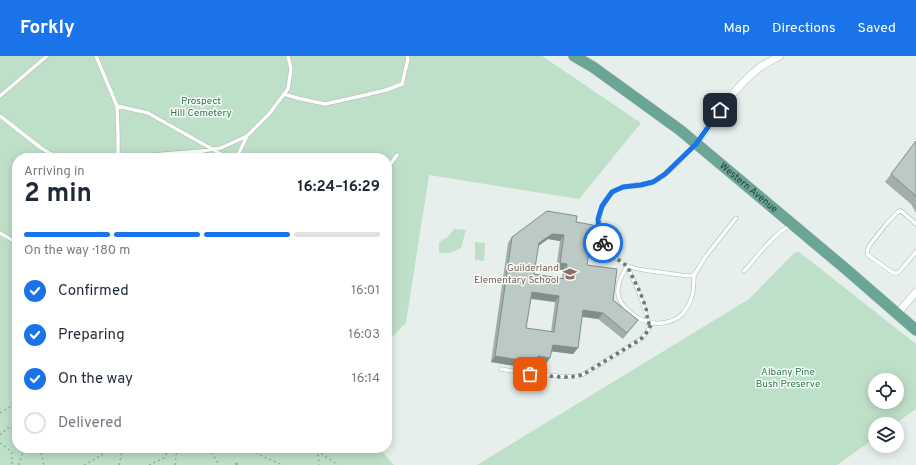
<!DOCTYPE html>
<meta charset="utf-8">
<style>
:root{--surface:#fff;--page:#f6f6f7;--text:#1f2937;--muted:#747a83;--line:#e0e1e3;--accent:#1a73e8}
body{margin:0;font-family:Overpass,sans-serif;background:var(--page);color:var(--text);height:100vh;display:flex;flex-direction:column;font-size:15px;white-space:nowrap}
*{box-sizing:border-box;margin:0}
p{font-size:13px;color:var(--muted)}
.icon{flex:none;width:22px;height:22px;fill:none;stroke:currentColor;stroke-width:2;stroke-linecap:round;stroke-linejoin:round}
.map{position:relative;flex:1;overflow:hidden}
.drawer{position:absolute;left:12px;top:97px;width:380px;height:300px;display:flex;flex-direction:column;background:var(--surface);border-radius:16px;box-shadow:0 2px 10px #0003}
.drawer>*{flex:none}
.tools{position:absolute;left:868px;top:317px;display:grid;gap:8px}
.tools a{display:grid;place-items:center;width:36px;height:36px;border-radius:50%;background:var(--surface);box-shadow:0 2px 10px #0003;font-size:20px}
.pin{position:absolute;display:grid;place-items:center;width:34px;height:34px;color:#fff;margin:-17px;border-radius:8px;box-shadow:0 2px 6px #0006}
.courier{position:absolute;display:grid;place-items:center;width:40px;height:40px;margin:-20px;border:3px solid #1a73e8;border-radius:50%;background:#fff;color:#222;box-shadow:0 1px 5px #0007}
.summary em{font-style:normal;font-weight:700}
.summary div{display:flex;flex-direction:column-reverse}
.summary{display:flex;align-items:center;justify-content:space-between;height:68px;padding:0 12px}
h1{font-size:26px;font-weight:700;line-height:30px}
.bar{display:grid;grid-template-columns:repeat(4,1fr);gap:6px 4px;align-content:center;height:48px;padding:0 12px}
.bar i{height:5px;border-radius:3px;background:var(--line)}
.bar .active{background:var(--accent)}
.bar p{grid-column:span 4}
ol{padding:0 12px;list-style:none}
li{display:flex;align-items:center;gap:12px;height:44px}
li p{margin-inline-start:auto}
li .icon{padding:4px;border-radius:50%;background:var(--accent);color:#fff;stroke-width:4}
li:last-child{color:var(--muted)}
li i{width:22px;height:22px;border:2px solid var(--line);border-radius:50%}
header{display:flex;align-items:center;gap:24px;box-sizing:border-box;height:56px;padding:0 20px;background:var(--accent);color:#fff}
header strong{font-size:19px}
nav{display:flex;gap:22px;margin-inline-start:auto;font-size:14px}
.map>svg:first-child{display:block}
</style>
<header>
<strong>Forkly</strong>
<nav><a>Map</a><a>Directions</a><a>Saved</a></nav>
</header>
<div class="map">
<svg width="916" height="409" viewBox="0 0 916 409">
<rect width="100%" height="100%" fill="#e6efeb"/>
<path fill="#bfe0c8" fill-rule="evenodd" d="M0,0H542L641,67L579,143L429,119L406,267L387,286V102H17V392H379L394,409H0Z
M454,173L466,174L461,192L450,197H439V186L448,181Z
M475,186L485,187L484,205L475,204Z
M798,195L916,288V353L895,368H875V382L837,409H477L749,243L795,196L796,197ZM875,324H897V346H875Z"/>
<g fill="none" stroke-linecap="round" stroke-linejoin="round">
<defs>
<path id="service" d="M96,0L117,50L118,78V102
M284,38L297,42L325,48L361,40L386,34L402,28L408,3L407,0
M0,40L47,0
M117,50L148,57L228,102
M0,60L41,92L58,102
M695,89C684,99 666,122 652,126C639,130 625,128 614,135C605,141 599,157 599,167C599,184 606,196 620,205C622,207 625,209 628,210C635,213 644,214 651,215C663,217 676,218 688,220L694,219L706,200L736,162
M114,102L202,95L221,92L247,80
M199,102L202,95
M238,102V99L247,80L269,58L288,33L291,13L288,0
M387,113L397,99
M916,168L900,154L887,167L869,190L867,196L868,199L893,217H897L899,216L916,196
M0,177L17,187
M627,210C622,219 615,231 619,242C622,250 628,255 635,260C648,269 665,270 679,261C685,256 690,247 692,240C694,233 694,226 694,219
M627,210C636,229 644,246 648,267
M744,215C755,203 776,175 790,170
M501,313C516,316 531,317 547,319C560,320 572,323 584,318L641,283L647,276L652,267"/>
<path id="minor" d="M696,88C715,61 733,33 759,12C765,7 773,4 780,0
M897,258L916,236"/>
<g id="primary">
<path id="s1" d="M574,0L593,11L680,74L847,214L916,274"/>
</g>
</defs>
<use href="#service" stroke="#a8b8b2" stroke-width="4.5"/>
<use href="#minor" stroke="#a8b8b2" stroke-width="8"/>
<use href="#primary" stroke="#c2cac8" stroke-width="12"/>
<path stroke="#86b3a5" stroke-width="1.5" stroke-dasharray="2 3" stroke-linecap="butt" d="M0,357L17,347
M0,379L9,371L17,374
M0,387L12,396V409
M40,392L44,409
M209,392L219,409
M247,392L264,401L283,409
M282,392L284,395L318,396L319,409
M313,392L338,409
M19,409L24,392
M84,409L114,392
M119,409L123,392
M149,409L164,402L170,392
M175,409L177,392
M236,409L235,406L239,409"/>
<use href="#service" stroke="#fff" stroke-width="3.5"/>
<use href="#minor" stroke="#fff" stroke-width="7"/>
<use href="#primary" stroke="#6aa596" stroke-width="11"/>
</g>
<path fill="#a1aea9" fill-rule="evenodd" d="M916,85V157L911,148L885,126Z
M576,166L587,209L613,244L638,264L623,283L598,263L582,261L578,292L573,298L551,295L546,308L538,307L533,313L491,306L508,187L512,181ZM548,183L560,185L556,213L563,214L562,223L534,218L538,190ZM531,243L555,246L551,276L526,272Z"/>
<path fill="#838d89" d="M552,178L564,179L560,185L548,183L534,193L539,187Z
M560,207L567,208L563,214L556,213Z
M532,236L559,240L555,246L527,242Z
M583,254L603,257L598,263L579,260Z
M553,289L578,292L573,298L548,295Z
M495,300L538,307L533,313L491,306Z
M538,300L550,302L546,308L534,306Z"/>
<path fill="#bbcac4" stroke="#838d89" fill-rule="evenodd" d="M916,85V140L891,118Z
M547,155L577,160L576,166L593,169L587,209L617,213L613,244L638,264L627,277L603,257L583,254L578,292L553,289L550,302L538,300V307L495,300L512,181ZM552,178L564,179L560,207L567,208L565,223L534,218L539,187ZM532,236L559,240L554,276L526,272Z"/>
<g fill="none" stroke-linecap="round" stroke-linejoin="round">
<path stroke="#687f78" stroke-width="4" stroke-dasharray="0 7.2" d="M530,318C546,319 569,324 584,318L641,283L647,276L652,267H648L646,252L640,236L627,210L616,202L607,194L603,187"/>
<path stroke="#1a73e8" stroke-width="5" d="M603,187L599,174L598,163L602,150L612,136L623,131L641,129L653,126L665,118L696,88L720,54"/>
</g>
<defs>
<symbol id="school-bare" viewBox="-9 -9 18 18"><path d="M0-5L7-2L0 1L-7-2ZM-4 1L0 2.5L4 1V4Q0 6-4 4Z" fill="#8d6e63" stroke="#f7fbf9" stroke-width="2.5" paint-order="stroke"/></symbol>
</defs>
<g fill-rule="evenodd">
<use href="#school-bare" x="560" y="208" width="20" height="20"/>
</g>
<g text-anchor="middle" dominant-baseline="central" stroke-width="3" stroke-linejoin="round" paint-order="stroke">
<g font-size="10" fill="#2d7a4b" stroke="#f7fbf9">
<text x="201" y="45">Prospect<tspan x="201" dy="12">Hill Cemetery</tspan></text>
<text x="788" y="316">Albany Pine<tspan x="788" dy="12">Bush Preserve</tspan></text>
</g>
<g font-size="10" fill="#24423a" stroke="#f7fbf9">
<text stroke="none"><textPath href="#s1" startOffset="219">Western Avenue</textPath></text>
</g>
<g font-size="10" fill="#785e54" stroke="#f7fbf9" text-anchor="end">
<text x="559" y="212">Guilderland<tspan x="559" dy="12">Elementary School</tspan></text>
</g>
</g>
</svg>
<div class="tools">
<a><svg class="icon" aria-label="locate" viewBox="0 0 24 24"><circle cx="12" cy="12" r="6"/><path d="M12 2v4M12 18v4M2 12h4M18 12h4"/></svg></a>
<a><svg class="icon" aria-label="layers" viewBox="0 0 24 24"><path d="M12 4l9 5-9 5-9-5zM3 14l9 5 9-5"/></svg></a>
</div>
<div class="pin" style="left:530px;top:318px;background:#ea580c"><svg class="icon" aria-label="bag" viewBox="0 0 24 24"><path d="M5 8h14l-1 12H6zM9 8a3 3 0 0 1 6 0"/></svg></div>
<div class="pin" style="left:720px;top:54px;background:#1f2937"><svg class="icon" aria-label="home" viewBox="0 0 24 24"><path d="M3 11l9-7 9 7M6 9v11h12V9"/></svg></div>
<div class="courier" style="left:603px;top:187px"><svg class="icon" aria-label="bike" viewBox="0 0 24 24"><circle cx="6" cy="16" r="4"/><circle cx="18" cy="16" r="4"/><path d="M6 16l4-8h5l3 8M10 8l3 8H6M13 5h3"/></svg></div>
<section class="drawer">
<div class="summary"><div><h1>2 min</h1><p>Arriving in</p></div><em>16:24–16:29</em></div>
<div class="bar"><i class="active"></i><i class="active"></i><i class="active"></i><i></i><p>On the way · 180 m</p></div>
<ol>
<li><svg class="icon" aria-label="check" viewBox="0 0 24 24"><path d="M5 12l5 5 9-10"/></svg>Confirmed<p>16:01</p></li>
<li><svg class="icon" aria-label="check" viewBox="0 0 24 24"><path d="M5 12l5 5 9-10"/></svg>Preparing<p>16:03</p></li>
<li><svg class="icon" aria-label="check" viewBox="0 0 24 24"><path d="M5 12l5 5 9-10"/></svg>On the way<p>16:14</p></li>
<li><i></i>Delivered</li>
</ol>
</section>
</div>
